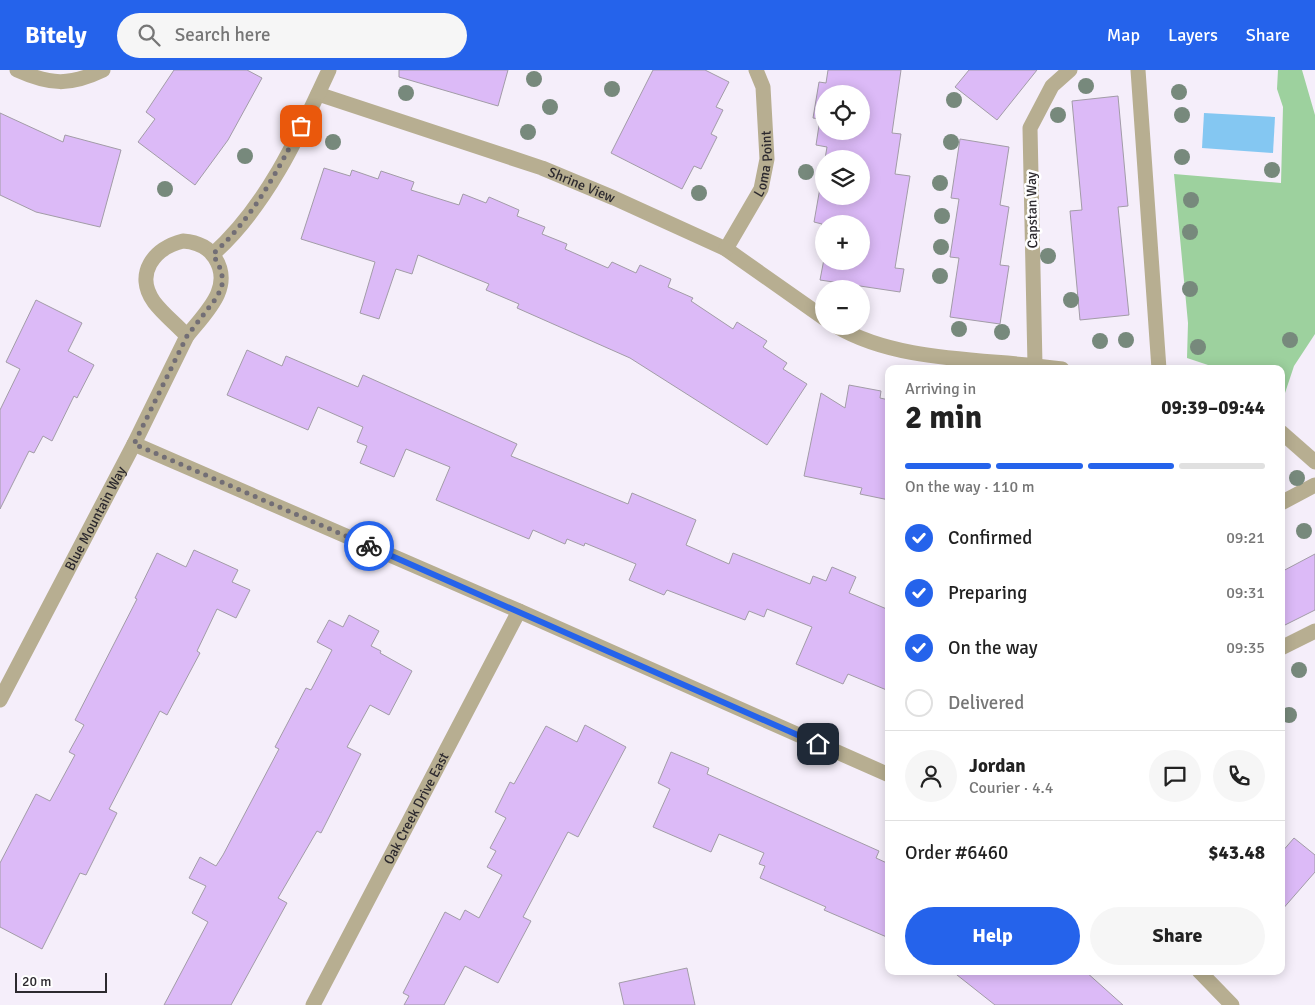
<!DOCTYPE html>
<meta charset="utf-8">
<style>
:root{--surface:#fff;--page:#f6f6f6;--text:#222;--muted:#767676;--line:#e0e0e0;--accent:#2563eb}
body{margin:0;font-family:Signika,sans-serif;background:var(--page);color:var(--text);height:100vh;display:flex;flex-direction:column;font-size:19px;white-space:nowrap}
*{box-sizing:border-box;margin:0}
p{font-size:16px;color:var(--muted)}
.icon{flex:none;width:28px;height:28px;fill:none;stroke:currentColor;stroke-width:2;stroke-linecap:round;stroke-linejoin:round}
.map{position:relative;flex:1;overflow:hidden}
.details{position:absolute;left:885px;top:295px;width:400px;height:610px;display:flex;flex-direction:column;background:var(--surface);border-radius:10px;box-shadow:0 2px 12px #0003}
.details>*{flex:none}
.fabs{position:absolute;left:815px;top:15px;display:grid;gap:10px}
.fabs a{display:grid;place-items:center;width:55px;height:55px;border-radius:50%;background:var(--surface);box-shadow:0 2px 12px #0003;font-size:25px}
.scale{position:absolute;left:15px;bottom:12px;width:92px;box-sizing:border-box;padding-left:5px;border:2px solid #2c292e;border-top:0;font-size:14px;line-height:18px;white-space:nowrap;color:#2c292e;-webkit-text-stroke:4px #fff;paint-order:stroke}
.pin{position:absolute;display:grid;place-items:center;width:42px;height:42px;color:#fff;margin:-21px;border-radius:10px;box-shadow:0 2px 8px #0006}
.courier{position:absolute;display:grid;place-items:center;width:50px;height:50px;margin:-25px;border:4px solid #2563eb;border-radius:50%;background:#fff;color:#222;box-shadow:0 1px 6px #0007}
.summary em{font-style:normal;font-weight:700}
.summary div{display:flex;flex-direction:column-reverse}
.summary{display:flex;align-items:center;justify-content:space-between;height:85px;padding:0 20px}
h1{font-size:32px;font-weight:700;line-height:38px}
.bar{display:grid;grid-template-columns:repeat(4,1fr);gap:8px 5px;align-content:center;height:60px;padding:0 20px}
.bar i{height:6px;border-radius:4px;background:var(--line)}
.bar .current{background:var(--accent)}
.bar p{grid-column:span 4}
.line{display:flex;align-items:center;gap:12px;padding:0 20px;border-top:1px solid var(--line)}
.line div{flex:1}
.round{display:grid;place-items:center;flex:none;width:52px;height:52px;border-radius:26px;background:var(--page)}
ol{padding:0 20px;list-style:none}
li{display:flex;align-items:center;gap:15px;height:55px}
li p{margin-inline-start:auto}
li .icon{padding:5px;border-radius:50%;background:var(--accent);color:#fff;stroke-width:4}
li:last-child{color:var(--muted)}
li i{width:28px;height:28px;border:2px solid var(--line);border-radius:50%}
.action{display:flex;gap:10px;margin-top:auto;padding:10px 20px}
.action a{flex:1;height:58px;border-radius:30px;background:var(--accent);color:#fff;font-size:20px;font-weight:700;line-height:58px;text-align:center}
.action a+a{background:var(--page);color:var(--text)}
header{display:flex;align-items:center;gap:30px;box-sizing:border-box;height:70px;padding:0 25px;background:var(--accent);color:#fff}
header strong{font-size:24px}
nav{display:flex;gap:28px;margin-inline-start:auto;font-size:18px}
.search{width:350px;height:45px;background:var(--page);display:flex;align-items:center;gap:12px;box-sizing:border-box;padding:0 18px;border-radius:28px;color:var(--muted);font-size:19px}
.map>svg:first-child{display:block}
</style>
<header>
<strong>Bitely</strong>
<div class="search"><svg class="icon" aria-label="search" viewBox="0 0 24 24"><circle cx="10" cy="10" r="6"/><path d="M15 15l6 6"/></svg>Search here</div>
<nav><a>Map</a><a>Layers</a><a>Share</a></nav>
</header>
<div class="map">
<svg width="1315" height="935" viewBox="0 0 1315 935">
<rect width="100%" height="100%" fill="#f5eefa"/>
<path fill="#9dd19e" d="M1278,0H1302L1315,45V264L1294,296L1284,326L1281,325V299H1220L1187,288L1188,253L1174,104L1281,113L1283,37L1277,19Z"/>
<path fill="#84c7f2" d="M1204,43L1275,47L1273,83L1202,78Z"/>
<path fill="#dcbaf7" stroke="#a29ca7" fill-rule="evenodd" d="M174,0H247L262,8L228,70L195,115L138,72L155,49L146,42Z
M399,0H508L498,36L399,7Z
M653,0H705L729,12L716,37L723,40L711,64L717,67L701,99L694,96L682,119L611,83Z
M828,0H901L892,63L901,64L895,104L910,106L895,198L904,199L900,222L820,210L824,189V191H861V154H824V182L818,181L822,154L814,152L824,95V126H861V89H825L827,77L816,75L820,49L813,48L819,12L826,13ZM824,24H861V61H824Z
M969,0H1037L997,50L955,17Z
M1118,26L1128,136L1118,137L1129,245L1080,250L1070,141L1082,140L1072,31Z
M0,43L63,72L65,65L121,80L100,157L36,142L0,125Z
M960,69L1009,77L1000,135L1009,137L1000,195L1009,196L1000,254L950,247L959,188L950,187L959,129L951,128Z
M324,98L350,106L352,100L378,109L381,101L414,112L411,120L459,135L463,124L486,133L489,127L519,140L517,146L545,157L542,164L567,174L565,179L608,198L612,192L636,203L640,195L671,209L668,217L693,228L691,231L733,259L737,252L767,271L763,277L787,293L783,299L807,314L767,375L630,288L517,238L519,234L486,220L489,214L418,185L412,204L396,199L379,249L360,243L375,192L301,169Z
M36,230L82,253L68,281L94,295L77,328L74,326L52,371L43,366L34,383L29,381L0,439V340L20,299L6,292Z
M247,280L282,296L286,286L358,317L363,305L517,374L511,386L628,434L632,423L696,450L686,475L729,494L733,483L810,514L813,506L826,511L832,497L856,507L849,523L889,540V621L848,604L843,614L796,594L812,557L767,539L764,547L749,541L745,550L667,520L664,525L629,510L636,494L585,473L584,476L567,469L565,474L533,460L529,469L436,430L450,397L406,379L394,407L360,393L367,376L357,372L363,357L318,337L308,360L227,325Z
M849,315L881,321L880,328L889,330V430L860,424L862,418L804,406L821,323L845,338Z
M194,480L238,500L232,512L250,520L236,548L217,539L197,581L200,583L167,645L160,641L109,739L117,743L86,805L80,803L42,879L0,857V793L36,724L50,731L75,685L69,682L84,655L75,650L137,529L135,528L157,483L186,497Z
M1315,484V540L1281,557V502Z
M349,545L379,561L371,576L381,581L380,583L412,601L389,645L370,635L347,677L361,684L321,763L317,761L278,828L287,833L231,935H164L208,852L192,843L206,816L189,808L200,787L216,796L223,785L279,679L275,677L306,618L311,620L332,580L317,572L329,550L343,557Z
M585,655L626,677L578,767L568,762L523,847L531,851L498,913L465,896L444,935H404L409,926L403,923L445,842L460,850L465,840L479,848L502,805L487,797L496,781L490,778L506,748L495,742L510,712L514,714L546,656L577,672Z
M671,682L709,698L707,704L879,781L876,788L889,794V868L824,840L826,837L760,808L765,796L759,794L764,783L719,764L711,782L653,757L670,719L658,713Z
M1294,768L1315,785V802L1281,841V783Z
M687,898L695,935H624L619,913Z
M952,901H1085L1123,935H995Z"/>
<g fill="none" stroke-linecap="round" stroke-linejoin="round">
<g stroke="#b7ae91" stroke-width="15">
<path d="M17,0C50,15 70,16 103,0"/>
<path d="M1138,0L1159,299"/>
<path id="s1" d="M318,24L542,98L614,128L726,179L824,248"/>
<path d="M183,171C196,172 208,176 215,188C234,218 205,243 187,266C177,255 163,244 154,232C134,204 154,178 183,171Z"/>
<path id="s2" d="M726,179L761,119L767,89L763,17L756,0"/>
<path d="M213,184C267,136 299,65 329,0"/>
<path d="M836,256C900,294 990,288 1062,299"/>
<path d="M1035,295L1030,58L1052,16L1070,0"/>
<path d="M1281,362L1315,392"/>
<path d="M134,374L519,541L889,705"/>
<path d="M1281,433L1315,415"/>
<path d="M1281,578L1315,561"/>
<path id="s3" d="M0,630L134,374L187,266"/>
<path d="M1199,901L1232,935"/>
<path id="s4" d="M313,935L519,541"/>
</g>
</g>
<g fill="#77897c">
<circle cx="534" cy="9" r="8"/>
<circle cx="1086" cy="16" r="8"/>
<circle cx="612" cy="19" r="8"/>
<circle cx="1179" cy="22" r="8"/>
<circle cx="406" cy="23" r="8"/>
<circle cx="954" cy="30" r="8"/>
<circle cx="550" cy="37" r="8"/>
<circle cx="1058" cy="45" r="8"/>
<circle cx="1182" cy="45" r="8"/>
<circle cx="528" cy="62" r="8"/>
<circle cx="333" cy="72" r="8"/>
<circle cx="951" cy="72" r="8"/>
<circle cx="245" cy="86" r="8"/>
<circle cx="1182" cy="87" r="8"/>
<circle cx="1272" cy="100" r="8"/>
<circle cx="806" cy="102" r="8"/>
<circle cx="940" cy="113" r="8"/>
<circle cx="165" cy="119" r="8"/>
<circle cx="699" cy="123" r="8"/>
<circle cx="1191" cy="130" r="8"/>
<circle cx="942" cy="146" r="8"/>
<circle cx="1190" cy="162" r="8"/>
<circle cx="941" cy="177" r="8"/>
<circle cx="1048" cy="186" r="8"/>
<circle cx="940" cy="206" r="8"/>
<circle cx="1190" cy="219" r="8"/>
<circle cx="1071" cy="230" r="8"/>
<circle cx="959" cy="259" r="8"/>
<circle cx="1002" cy="262" r="8"/>
<circle cx="1126" cy="270" r="8"/>
<circle cx="1290" cy="270" r="8"/>
<circle cx="1100" cy="271" r="8"/>
<circle cx="1198" cy="277" r="8"/>
<circle cx="1297" cy="408" r="8"/>
<circle cx="1304" cy="461" r="8"/>
<circle cx="1299" cy="600" r="8"/>
<circle cx="1289" cy="645" r="8"/>
</g>
<g fill="none" stroke-linecap="round" stroke-linejoin="round">
<path stroke="#726e75" stroke-width="5" stroke-dasharray="0 9" d="M301,56C276,103 253,148 213,184L222,202V216L217,227L187,266L134,374L369,476"/>
<path stroke="#2563eb" stroke-width="6" d="M369,476L818,674"/>
</g>
<g text-anchor="middle" dominant-baseline="central" stroke-width="5" stroke-linejoin="round" paint-order="stroke">
<g font-size="14" fill="#2c292e" stroke="#fff">
<text stroke="none"><textPath href="#s2" startOffset="95">Loma Point</textPath></text>
<text stroke="none"><textPath href="#s1" startOffset="279">Shrine View</textPath></text>
<text transform="translate(1032 140) rotate(-91)">Capstan Way</text>
<text stroke="none"><textPath href="#s3" startOffset="205">Blue Mountain Way</textPath></text>
<text stroke="none"><textPath href="#s4" startOffset="222">Oak Creek Drive East</textPath></text>
</g>
</g>
</svg>
<div class="fabs">
<a><svg class="icon" aria-label="locate" viewBox="0 0 24 24"><circle cx="12" cy="12" r="6"/><path d="M12 2v4M12 18v4M2 12h4M18 12h4"/></svg></a>
<a><svg class="icon" aria-label="layers" viewBox="0 0 24 24"><path d="M12 4l9 5-9 5-9-5zM3 14l9 5 9-5"/></svg></a>
<a>+</a>
<a>−</a>
</div>
<div class="scale">20 m</div>
<div class="pin" style="left:301px;top:56px;background:#ea580c"><svg class="icon" aria-label="bag" viewBox="0 0 24 24"><path d="M5 8h14l-1 12H6zM9 8a3 3 0 0 1 6 0"/></svg></div>
<div class="pin" style="left:818px;top:674px;background:#1f2937"><svg class="icon" aria-label="home" viewBox="0 0 24 24"><path d="M3 11l9-7 9 7M6 9v11h12V9"/></svg></div>
<div class="courier" style="left:369px;top:476px"><svg class="icon" aria-label="bike" viewBox="0 0 24 24"><circle cx="6" cy="16" r="4"/><circle cx="18" cy="16" r="4"/><path d="M6 16l4-8h5l3 8M10 8l3 8H6M13 5h3"/></svg></div>
<section class="details">
<div class="summary"><div><h1>2 min</h1><p>Arriving in</p></div><em>09:39–09:44</em></div>
<div class="bar"><i class="current"></i><i class="current"></i><i class="current"></i><i></i><p>On the way · 110 m</p></div>
<ol>
<li><svg class="icon" aria-label="check" viewBox="0 0 24 24"><path d="M5 12l5 5 9-10"/></svg>Confirmed<p>09:21</p></li>
<li><svg class="icon" aria-label="check" viewBox="0 0 24 24"><path d="M5 12l5 5 9-10"/></svg>Preparing<p>09:31</p></li>
<li><svg class="icon" aria-label="check" viewBox="0 0 24 24"><path d="M5 12l5 5 9-10"/></svg>On the way<p>09:35</p></li>
<li><i></i>Delivered</li>
</ol>
<div class="line" style="height:90px"><a class="round"><svg class="icon" aria-label="person" viewBox="0 0 24 24"><circle cx="12" cy="8" r="4"/><path d="M4 21q1-7 8-7t8 7"/></svg></a><div><b>Jordan</b><p>Courier · 4.4</p></div><a class="round"><svg class="icon" aria-label="chat" viewBox="0 0 24 24"><path d="M4 5h16v11H9l-5 4z"/></svg></a><a class="round"><svg class="icon" aria-label="phone" viewBox="0 0 24 24"><path d="M5 4h4l2 5-3 2q2 4 5 5l2-3 5 2v4C11 20 4 13 5 4z"/></svg></a></div>
<div class="line" style="height:65px"><div>Order #6460</div><b>$43.48</b></div>
<div class="action"><a>Help</a><a>Share</a></div>
</section>
</div>
